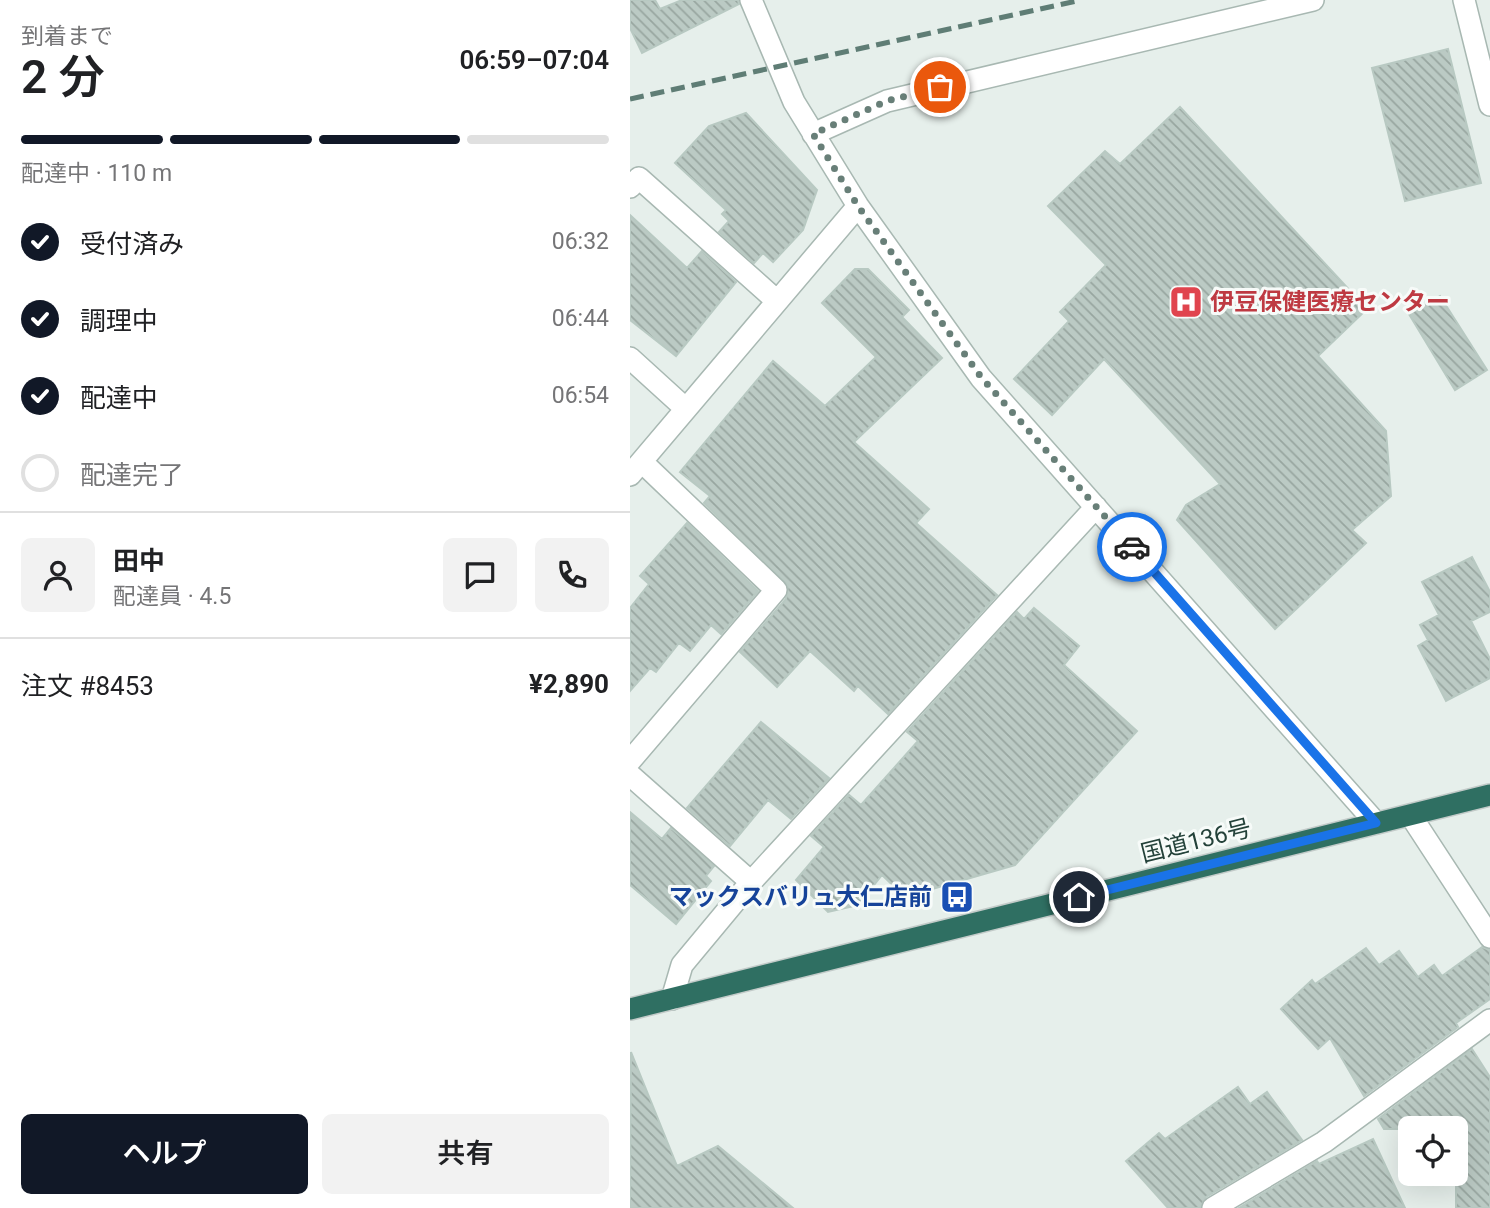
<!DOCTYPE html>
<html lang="ja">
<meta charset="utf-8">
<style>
:root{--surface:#fff;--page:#f2f2f2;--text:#202124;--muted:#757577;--line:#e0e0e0;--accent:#111827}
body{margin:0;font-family:Roboto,"Noto Sans JP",sans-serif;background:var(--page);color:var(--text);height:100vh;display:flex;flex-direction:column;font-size:26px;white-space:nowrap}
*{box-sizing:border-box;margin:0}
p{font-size:23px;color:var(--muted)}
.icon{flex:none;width:38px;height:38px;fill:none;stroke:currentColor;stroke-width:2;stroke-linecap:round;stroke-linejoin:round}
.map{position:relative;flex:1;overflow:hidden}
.sheet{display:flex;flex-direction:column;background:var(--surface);width:630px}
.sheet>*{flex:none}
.fabs{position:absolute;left:768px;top:1116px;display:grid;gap:14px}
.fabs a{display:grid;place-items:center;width:70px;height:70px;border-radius:10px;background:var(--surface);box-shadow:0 7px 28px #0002;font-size:35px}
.pin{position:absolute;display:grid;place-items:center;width:60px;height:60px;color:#fff;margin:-30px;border:4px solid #fff;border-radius:50%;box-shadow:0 2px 7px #0007}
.courier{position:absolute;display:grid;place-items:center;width:70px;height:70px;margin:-35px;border:5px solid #1a73e8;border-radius:50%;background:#fff;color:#222;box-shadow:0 2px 9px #0007}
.head em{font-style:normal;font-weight:600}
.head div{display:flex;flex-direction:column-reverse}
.head{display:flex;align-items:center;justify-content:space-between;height:119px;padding:0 21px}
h1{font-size:46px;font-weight:600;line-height:52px}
.bar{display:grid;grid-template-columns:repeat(4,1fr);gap:10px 7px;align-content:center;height:84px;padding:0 21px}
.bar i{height:9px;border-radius:5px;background:var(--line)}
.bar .on{background:var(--accent)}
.bar p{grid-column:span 4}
.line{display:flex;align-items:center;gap:18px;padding:0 21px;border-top:2px solid var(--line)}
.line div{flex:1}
.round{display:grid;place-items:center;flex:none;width:74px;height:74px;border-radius:10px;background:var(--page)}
ol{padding:0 21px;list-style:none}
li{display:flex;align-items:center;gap:21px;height:77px}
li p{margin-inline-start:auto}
li .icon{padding:7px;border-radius:50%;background:var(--accent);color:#fff;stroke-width:4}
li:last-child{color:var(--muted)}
li i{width:38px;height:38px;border:4px solid var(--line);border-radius:50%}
.button{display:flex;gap:14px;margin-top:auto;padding:14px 21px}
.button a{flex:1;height:80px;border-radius:10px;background:var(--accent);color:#fff;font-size:28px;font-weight:600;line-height:80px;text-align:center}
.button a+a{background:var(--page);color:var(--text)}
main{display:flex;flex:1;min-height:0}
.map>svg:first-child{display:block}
</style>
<main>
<section class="sheet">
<div class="head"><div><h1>2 分</h1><p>到着まで</p></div><em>06:59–07:04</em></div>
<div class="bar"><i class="on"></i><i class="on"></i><i class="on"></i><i></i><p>配達中 · 110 m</p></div>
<ol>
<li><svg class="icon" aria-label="check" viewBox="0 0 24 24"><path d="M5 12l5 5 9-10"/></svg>受付済み<p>06:32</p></li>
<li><svg class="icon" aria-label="check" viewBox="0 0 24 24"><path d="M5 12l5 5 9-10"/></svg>調理中<p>06:44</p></li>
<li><svg class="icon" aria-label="check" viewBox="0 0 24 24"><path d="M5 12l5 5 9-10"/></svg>配達中<p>06:54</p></li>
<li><i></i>配達完了</li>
</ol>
<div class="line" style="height:126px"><a class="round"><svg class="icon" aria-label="person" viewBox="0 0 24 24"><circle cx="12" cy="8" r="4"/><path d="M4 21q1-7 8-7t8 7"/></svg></a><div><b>田中</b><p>配達員 · 4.5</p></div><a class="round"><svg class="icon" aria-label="chat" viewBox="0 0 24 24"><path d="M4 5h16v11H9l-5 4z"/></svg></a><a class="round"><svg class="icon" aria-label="phone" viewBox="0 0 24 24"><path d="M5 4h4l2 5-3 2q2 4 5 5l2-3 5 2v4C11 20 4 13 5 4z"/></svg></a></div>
<div class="line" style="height:91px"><div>注文 #8453</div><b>¥2,890</b></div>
<div class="button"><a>ヘルプ</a><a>共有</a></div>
</section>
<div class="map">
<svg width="860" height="1208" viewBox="0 0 860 1208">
<defs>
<pattern id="building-back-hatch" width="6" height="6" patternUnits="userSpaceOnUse" patternTransform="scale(1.75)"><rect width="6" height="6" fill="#bbcac4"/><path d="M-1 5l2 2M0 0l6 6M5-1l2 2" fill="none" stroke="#98a6a0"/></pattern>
</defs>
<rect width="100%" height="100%" fill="#e6efeb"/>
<path fill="url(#building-back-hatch)" stroke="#b8c9c2" stroke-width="2" d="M0,0H25L30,9L52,0H108L109,4L12,53L0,28Z
M818,49L851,183L775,201L742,68Z
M550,107L737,309L688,356L756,431L761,496L722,530L736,543L645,629L547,520L556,505L590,484L474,359L422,415L384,379L439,321L430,312L476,265L418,206L475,151L490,164Z
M116,113L187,190L173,230L143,262L133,253L124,263L89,232L99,221L92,214L96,210L45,163L79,126Z
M0,215L57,268L72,251L106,282L46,356L0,320Z
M225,269H238L279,310L272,317L312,358L224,442L299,509L286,523L367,595L258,714L228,686L224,691L180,651L147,687L110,652L156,599L158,585L74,503L80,496L50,472L143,361L195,406L246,357L192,303Z
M810,296L857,370L825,390L779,314Z
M57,523L128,591L91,634L81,625L60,651L49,643L26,672L20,668L0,691V608L19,584L10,576Z
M842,557L860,592V612L841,621L860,659V678L816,701L788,646L798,640L790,625L809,615L792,582Z
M404,608L449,646L434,665L507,731L385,865L275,897L252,875L228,905L198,912L166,880L194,847L181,836L219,795L231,805L288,741L277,732L387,612L394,619Z
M131,722L199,778L161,819L138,800L100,846L57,808Z
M0,812L32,839L41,828L84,866L76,876L81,881L46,924L0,885Z
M852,947L860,950V999L826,1023L828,1027L734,1096L700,1038L688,1049L651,1009L682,980L685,984L736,948L749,965L769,951L788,977L804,965L812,976Z
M842,1049L860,1077V1208H826V1129H754L748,1119Z
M1,1052L47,1166L88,1146L163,1208H0Z
M608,1087L620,1104L637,1092L672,1140L576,1197L570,1208H538L496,1161L529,1133L535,1139Z
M743,1139L775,1208H609L687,1161L689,1164Z"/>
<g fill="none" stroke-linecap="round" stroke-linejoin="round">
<defs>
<path id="minor" d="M121,0L164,102L228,206L351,378L746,823
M834,0L860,105
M183,134L257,101L683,0
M0,187L9,178L147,301
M0,358L56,409
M0,475L228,206
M0,761L146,590L12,462
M0,775L121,882
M781,816L860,937
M42,999L52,965L121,882L466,507
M583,1208L694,1142L860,1020"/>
<path id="highway" d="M0,1009L860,795"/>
</defs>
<use href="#minor" stroke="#a8b8b2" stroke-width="24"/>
<use href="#highway" stroke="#c2cac8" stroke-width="24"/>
<use href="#minor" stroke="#fff" stroke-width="21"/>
<use href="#highway" stroke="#2f6f62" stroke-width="21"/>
<path stroke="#5f7d75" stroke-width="5" stroke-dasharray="14 7" stroke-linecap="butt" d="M0,99L451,0"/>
</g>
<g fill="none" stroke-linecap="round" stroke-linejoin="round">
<path stroke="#687f78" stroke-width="7" stroke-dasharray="0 12.6" d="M310,87L257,101L183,134L228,206L351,377L502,547"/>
<path stroke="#1a73e8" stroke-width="9" d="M449,897L746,823L502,547"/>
</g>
<defs>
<symbol id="hospital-square" viewBox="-11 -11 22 22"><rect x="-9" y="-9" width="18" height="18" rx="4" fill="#e0444e" stroke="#f7fbf9"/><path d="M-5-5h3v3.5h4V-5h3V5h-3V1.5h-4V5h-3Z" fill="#fff"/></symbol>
<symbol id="bus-square" viewBox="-11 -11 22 22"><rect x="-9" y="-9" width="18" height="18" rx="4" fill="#1a4fb4" stroke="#f7fbf9"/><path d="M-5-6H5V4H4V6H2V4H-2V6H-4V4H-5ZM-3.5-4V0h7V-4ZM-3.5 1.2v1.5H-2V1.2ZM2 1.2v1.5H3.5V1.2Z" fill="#fff"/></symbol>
</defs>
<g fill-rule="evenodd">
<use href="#hospital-square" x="537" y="283" width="38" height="38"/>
<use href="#bus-square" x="308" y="878" width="38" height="38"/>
</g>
<g text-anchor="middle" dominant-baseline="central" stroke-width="6" stroke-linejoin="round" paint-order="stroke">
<g font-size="24" font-weight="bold" fill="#be3a42" stroke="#f7fbf9" text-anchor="start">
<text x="580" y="302">伊豆保健医療センター</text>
</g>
<g font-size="24" fill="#24423a" stroke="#f7fbf9">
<text transform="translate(566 841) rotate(-14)">国道136号</text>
</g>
<g font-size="24" font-weight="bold" fill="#164399" stroke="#f7fbf9" text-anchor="end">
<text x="302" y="897">マックスバリュ大仁店前</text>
</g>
</g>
</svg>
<div class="fabs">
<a><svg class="icon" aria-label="locate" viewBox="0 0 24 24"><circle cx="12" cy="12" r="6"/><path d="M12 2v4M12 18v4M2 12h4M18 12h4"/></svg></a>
</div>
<div class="pin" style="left:310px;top:87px;background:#ea580c"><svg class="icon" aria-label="bag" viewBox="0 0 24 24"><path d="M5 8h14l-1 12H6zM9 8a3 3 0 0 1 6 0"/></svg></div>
<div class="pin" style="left:449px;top:897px;background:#1f2937"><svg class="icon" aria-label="home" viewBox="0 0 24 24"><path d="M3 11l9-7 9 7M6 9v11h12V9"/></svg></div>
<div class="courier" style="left:502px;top:547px"><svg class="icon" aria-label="car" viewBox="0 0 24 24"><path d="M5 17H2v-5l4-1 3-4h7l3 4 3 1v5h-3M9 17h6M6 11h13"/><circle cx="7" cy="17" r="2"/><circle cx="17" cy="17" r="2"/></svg></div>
</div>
</main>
